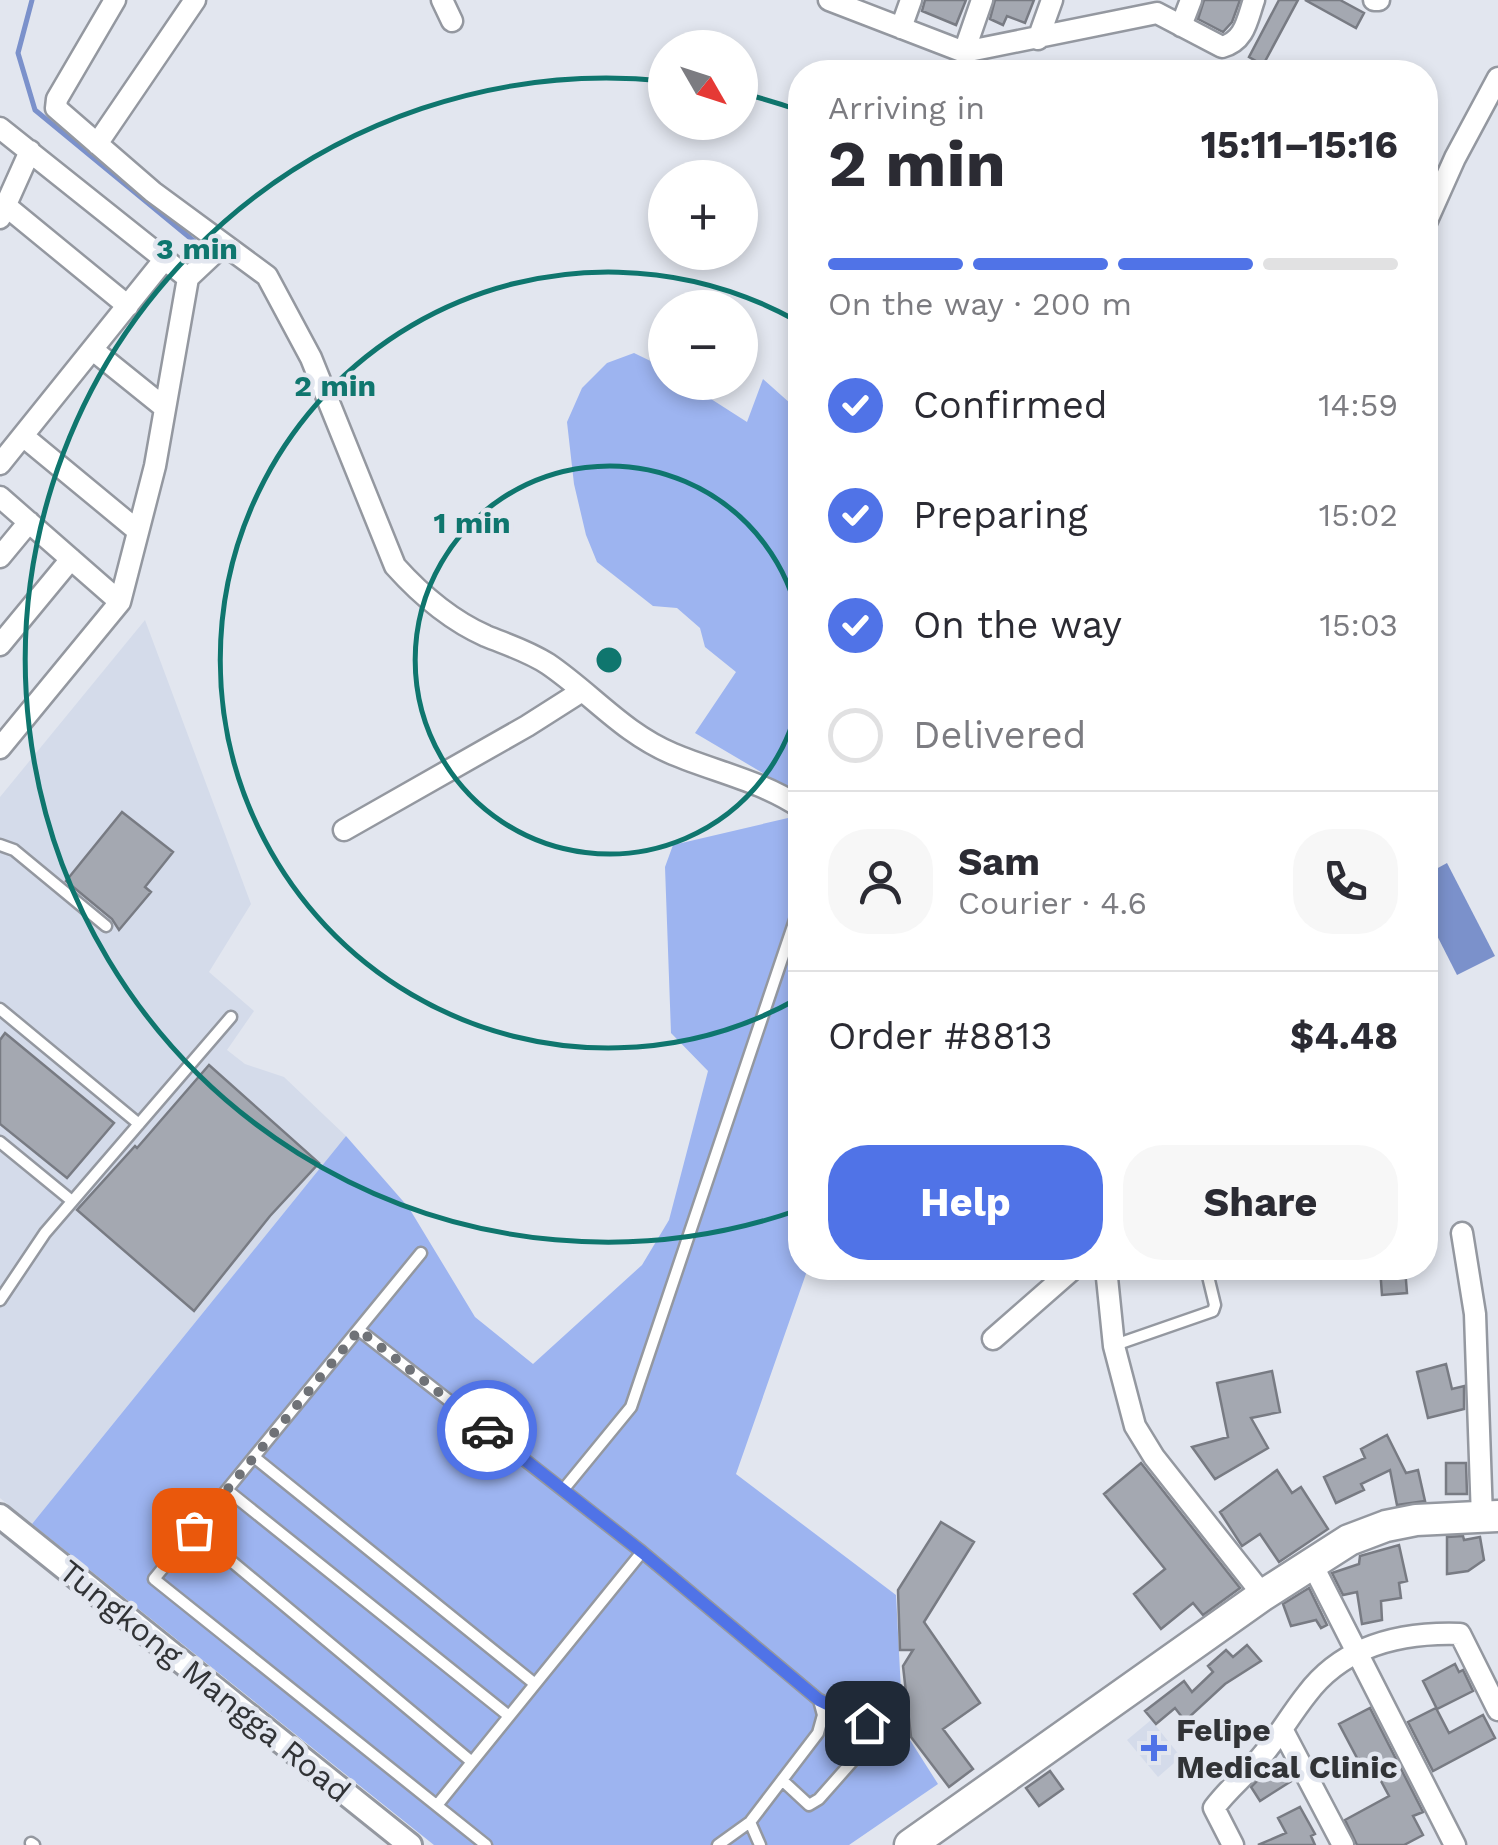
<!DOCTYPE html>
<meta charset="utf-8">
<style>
:root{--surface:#fff;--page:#f7f7f7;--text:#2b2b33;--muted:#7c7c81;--line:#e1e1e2;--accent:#5073e7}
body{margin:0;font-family:"Work Sans",sans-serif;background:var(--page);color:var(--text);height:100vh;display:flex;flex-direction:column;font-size:38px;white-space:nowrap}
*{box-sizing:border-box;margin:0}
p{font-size:32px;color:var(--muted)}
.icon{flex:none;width:55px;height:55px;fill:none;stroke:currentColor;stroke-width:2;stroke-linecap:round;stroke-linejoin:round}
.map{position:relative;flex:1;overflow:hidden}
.details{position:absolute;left:788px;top:60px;width:650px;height:1220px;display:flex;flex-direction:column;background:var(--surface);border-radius:40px;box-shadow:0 5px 15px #0003}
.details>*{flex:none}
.needle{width:65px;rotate:129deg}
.buttons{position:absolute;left:648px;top:30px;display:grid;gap:20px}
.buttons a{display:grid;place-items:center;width:110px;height:110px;border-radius:50%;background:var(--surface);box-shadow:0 5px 15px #0003;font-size:50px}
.pin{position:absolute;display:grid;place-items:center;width:85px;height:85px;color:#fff;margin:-42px;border-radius:20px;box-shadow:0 5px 15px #0006}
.courier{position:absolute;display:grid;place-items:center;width:100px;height:100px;margin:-50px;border:8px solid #5073e7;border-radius:50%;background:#fff;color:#222;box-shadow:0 2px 12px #0007}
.headline em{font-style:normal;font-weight:700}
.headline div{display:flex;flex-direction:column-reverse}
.headline{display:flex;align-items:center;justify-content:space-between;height:170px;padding:0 40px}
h1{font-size:65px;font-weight:700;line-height:75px}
.bar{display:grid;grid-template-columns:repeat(4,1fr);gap:15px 10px;align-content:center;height:120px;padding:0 40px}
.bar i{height:12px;border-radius:8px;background:var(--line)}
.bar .on{background:var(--accent)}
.bar p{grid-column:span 4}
.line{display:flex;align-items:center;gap:25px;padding:0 40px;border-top:2px solid var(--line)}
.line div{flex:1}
.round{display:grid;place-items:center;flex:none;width:105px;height:105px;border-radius:40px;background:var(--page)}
ol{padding:0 40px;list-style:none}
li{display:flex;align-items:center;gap:30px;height:110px}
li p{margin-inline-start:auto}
li .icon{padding:10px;border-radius:50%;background:var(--accent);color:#fff;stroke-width:4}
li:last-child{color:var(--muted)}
li i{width:55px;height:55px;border:5px solid var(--line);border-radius:50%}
.primary-button{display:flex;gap:20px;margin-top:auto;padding:20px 40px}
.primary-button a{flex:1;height:115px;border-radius:40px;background:var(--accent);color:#fff;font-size:40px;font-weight:700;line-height:115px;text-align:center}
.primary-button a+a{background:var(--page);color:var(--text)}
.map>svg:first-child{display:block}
</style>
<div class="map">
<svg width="1498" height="1845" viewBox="0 0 1498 1845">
<rect width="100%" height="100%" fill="#e2e6ef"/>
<path fill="#d4dbea" d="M145,620L251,904L209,972L254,1011L227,1050L245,1064L284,1077L346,1136L32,1524L0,1498V797Z
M1151,1720L1181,1757L1158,1777L1127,1740Z"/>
<path fill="#9db4f0" d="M634,353L665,368V382L686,383L747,422L763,379L800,412V795L695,733L736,672L705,647L700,628L677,608L653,606L597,562L586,535L574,484L567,422L582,388L607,363Z
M788,818L800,826V1268H808L736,1474L896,1595L903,1729L938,1784L849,1845H434L32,1524L346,1136L409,1208L475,1317L533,1364L642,1265L669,1220L708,1071L671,1033L665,867L673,845Z"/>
<path fill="#7b91cb" d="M1447,863L1495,956L1457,975L1425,912V875Z"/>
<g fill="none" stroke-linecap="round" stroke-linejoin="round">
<path stroke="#7b91cb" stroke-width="5" d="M32,0L18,53L35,110L206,251"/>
</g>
<path fill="#a4a8b1" stroke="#787b83" stroke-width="2.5" d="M925,0H966L956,25L922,11Z
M995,0H1034L1025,23L1007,16L1003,25L990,19Z
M1204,0H1240L1232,22L1223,32L1198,19Z
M1279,0H1298L1263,65L1249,57Z
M1305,0H1340L1364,13L1356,28Z
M122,812L173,852L145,887L151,892L119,930L112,919L66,881Z
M5,1033L114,1123L67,1178L0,1124V1040Z
M209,1065L319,1163L270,1216L194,1311L77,1210L135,1146L137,1148Z
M1380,1268H1405L1407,1293L1382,1295Z
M1446,1364L1452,1389L1464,1386V1409L1428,1418L1417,1372Z
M1272,1371L1280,1412L1251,1418L1268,1448L1215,1479L1192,1447L1228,1437L1217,1383Z
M1387,1435L1406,1473L1418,1470L1425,1501L1397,1505L1390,1470L1361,1484L1364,1490L1336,1503L1324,1477L1365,1458L1361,1449Z
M1141,1463L1240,1588L1203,1615L1193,1603L1161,1629L1134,1594L1165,1569L1104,1494Z
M1446,1463H1466L1467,1494H1446Z
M1277,1470L1292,1493L1301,1487L1328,1529L1279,1562L1260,1534L1242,1546L1220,1512Z
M941,1522L974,1542L924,1622L980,1703L943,1729L973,1769L949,1787L911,1737L903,1666L913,1650H900L898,1590Z
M1463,1536L1464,1540L1480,1537L1484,1560L1468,1571L1447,1574V1537Z
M1399,1545L1407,1581L1399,1583L1401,1598L1381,1601L1382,1620L1362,1624L1357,1592L1343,1595L1332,1573L1359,1564L1360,1556Z
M1309,1588L1327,1625L1321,1628L1316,1620L1291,1626L1283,1604Z
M1247,1645L1261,1661L1225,1684L1185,1721L1175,1708L1156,1724L1145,1711L1184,1681L1192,1692L1213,1672L1208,1666L1226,1650L1233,1657Z
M1455,1664L1459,1672L1463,1670L1473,1691L1437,1709L1423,1681Z
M1370,1708L1423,1812L1413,1816L1423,1835L1404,1845H1357L1345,1820L1389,1796L1374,1768L1365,1773L1339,1724Z
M1436,1708L1449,1733L1483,1715L1495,1738L1433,1771L1408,1722Z
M1287,1767L1293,1780L1260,1801L1251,1787L1264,1774L1267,1779Z
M1050,1771L1063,1789L1039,1806L1026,1788Z
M1300,1807L1315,1834L1311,1836L1315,1845H1258L1286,1833L1278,1818Z"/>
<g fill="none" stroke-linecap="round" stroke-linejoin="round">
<defs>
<path id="service" d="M0,845L14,850L106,926
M0,1009L139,1124
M0,1142L72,1201
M421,1253L154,1579L486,1845
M0,1300L45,1233L231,1017
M359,1330L642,1552L819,1700C839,1708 861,1715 874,1733L872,1739L819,1799L809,1805L782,1780
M1115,1345L1213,1311L1215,1305L1206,1268
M254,1457L535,1684
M227,1490L509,1716
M563,1490L631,1407L795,920
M194,1530L472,1762
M438,1804L642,1552
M750,1822L760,1845
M31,1843L34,1845
M718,1845L750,1822L818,1733L823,1715L819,1700"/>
<path id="minor" d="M115,0L57,99L56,108L153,192L267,276L311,358L395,566C421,595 450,620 486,636C508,645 528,651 548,664C592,694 623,733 673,754C716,772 761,781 800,807
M442,0L452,21
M829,0L964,52L1157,13L1222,47C1245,41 1247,20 1254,0
M1374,0H1379
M1181,26L1191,0
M901,28L911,0
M1038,39L1052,0
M964,52L982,0
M0,128L188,278L155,466L120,602L0,748
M97,144L195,0
M6,206L128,306
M0,218L30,151
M1425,225L1455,158L1498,78
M188,278L222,246
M93,350L165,408
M23,436L138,531
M0,464L164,260
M0,497L120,602
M0,557L29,522
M0,645L71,559
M344,830L527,726L582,691
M1462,1233L1475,1314L1482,1518
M1106,1268L1114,1346L1135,1426L1154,1457L1263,1595
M993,1339L1074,1268
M1311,1562L1455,1845
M1282,1729L1343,1845
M1233,1845L1214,1808C1228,1789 1246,1775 1261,1757C1278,1737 1291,1714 1307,1694C1344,1645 1401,1632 1460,1634L1498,1710"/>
<path id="tertiary" d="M0,1516L410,1845"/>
<path id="primary" d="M910,1845L1263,1595L1349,1540L1386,1526L1416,1520L1498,1516"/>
</defs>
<use href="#service" stroke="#9498a0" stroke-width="15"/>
<use href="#minor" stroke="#9498a0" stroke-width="25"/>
<use href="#tertiary" stroke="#9498a0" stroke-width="28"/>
<use href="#primary" stroke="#9498a0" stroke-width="35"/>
<use href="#service" stroke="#fff" stroke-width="10"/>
<use href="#minor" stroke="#fff" stroke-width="20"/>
<use href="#tertiary" stroke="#fff" stroke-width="22"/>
<use href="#primary" stroke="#fff" stroke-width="30"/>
</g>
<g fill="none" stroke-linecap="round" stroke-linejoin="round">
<path stroke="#6f7277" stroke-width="10" stroke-dasharray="0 18" d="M194,1530L359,1330L487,1430"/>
<path stroke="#5073e7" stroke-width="12" d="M487,1430L642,1552L819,1700L867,1723"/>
</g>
<g fill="none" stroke="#0f766e" stroke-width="5">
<path d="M800 695A194 194 0 1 1 800 625"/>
<path d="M797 999A388 388 0 1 1 797 321"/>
<path d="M798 1210A582 582 0 1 1 665 81M745 94A582 582 0 0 1 798 110"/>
</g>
<path fill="#5073e7" stroke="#e2e6ef" stroke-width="4" d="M1149 1733h10v10h10v10h-10v10h-10v-10h-10v-10h10z"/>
<g text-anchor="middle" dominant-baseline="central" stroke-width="9" stroke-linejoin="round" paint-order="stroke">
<g font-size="32" fill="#313336" stroke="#e2e6ef">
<text transform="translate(205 1681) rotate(39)">Tungkong Mangga Road</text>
</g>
<g font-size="32" font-weight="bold" fill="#313336" stroke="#e2e6ef" text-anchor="start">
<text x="1176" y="1730">Felipe<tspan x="1176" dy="37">Medical Clinic</tspan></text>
</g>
</g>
<circle cx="609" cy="660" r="15" fill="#0f766e" stroke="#e2e6ef" stroke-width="5"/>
<g font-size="30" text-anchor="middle" font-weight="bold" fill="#0f766e" stroke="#e2e6ef" stroke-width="9" stroke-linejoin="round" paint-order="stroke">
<text x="197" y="259">3 min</text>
<text x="335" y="396">2 min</text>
<text x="472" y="533">1 min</text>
</g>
</svg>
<div class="buttons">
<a><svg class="needle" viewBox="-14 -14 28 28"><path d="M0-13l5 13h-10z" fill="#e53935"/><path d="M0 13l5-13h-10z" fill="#7c7c81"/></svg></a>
<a>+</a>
<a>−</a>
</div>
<div class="pin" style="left:194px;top:1530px;background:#ea580c"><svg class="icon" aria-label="bag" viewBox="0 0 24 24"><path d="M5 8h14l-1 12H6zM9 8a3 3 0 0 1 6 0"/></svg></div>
<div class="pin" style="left:867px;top:1723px;background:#1f2937"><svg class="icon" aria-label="home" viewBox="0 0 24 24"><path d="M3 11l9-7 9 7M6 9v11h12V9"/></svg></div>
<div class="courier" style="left:487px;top:1430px"><svg class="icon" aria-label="car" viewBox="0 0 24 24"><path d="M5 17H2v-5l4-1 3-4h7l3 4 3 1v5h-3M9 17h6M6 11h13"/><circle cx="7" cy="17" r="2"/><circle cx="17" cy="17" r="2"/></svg></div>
<section class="details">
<div class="headline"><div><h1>2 min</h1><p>Arriving in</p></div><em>15:11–15:16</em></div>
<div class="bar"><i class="on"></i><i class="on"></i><i class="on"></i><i></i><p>On the way · 200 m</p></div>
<ol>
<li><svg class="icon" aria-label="check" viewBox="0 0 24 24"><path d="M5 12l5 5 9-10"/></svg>Confirmed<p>14:59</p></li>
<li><svg class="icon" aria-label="check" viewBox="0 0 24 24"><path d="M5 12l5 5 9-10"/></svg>Preparing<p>15:02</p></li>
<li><svg class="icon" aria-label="check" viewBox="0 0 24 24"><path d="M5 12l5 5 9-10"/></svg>On the way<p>15:03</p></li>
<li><i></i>Delivered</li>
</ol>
<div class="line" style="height:180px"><a class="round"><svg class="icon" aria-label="person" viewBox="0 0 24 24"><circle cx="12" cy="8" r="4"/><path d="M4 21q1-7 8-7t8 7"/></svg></a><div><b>Sam</b><p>Courier · 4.6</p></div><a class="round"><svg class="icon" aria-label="phone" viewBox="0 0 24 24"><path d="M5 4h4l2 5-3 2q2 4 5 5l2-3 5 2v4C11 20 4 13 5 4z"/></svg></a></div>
<div class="line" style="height:130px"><div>Order #8813</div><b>$4.48</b></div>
<div class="primary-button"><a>Help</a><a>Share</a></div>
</section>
</div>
